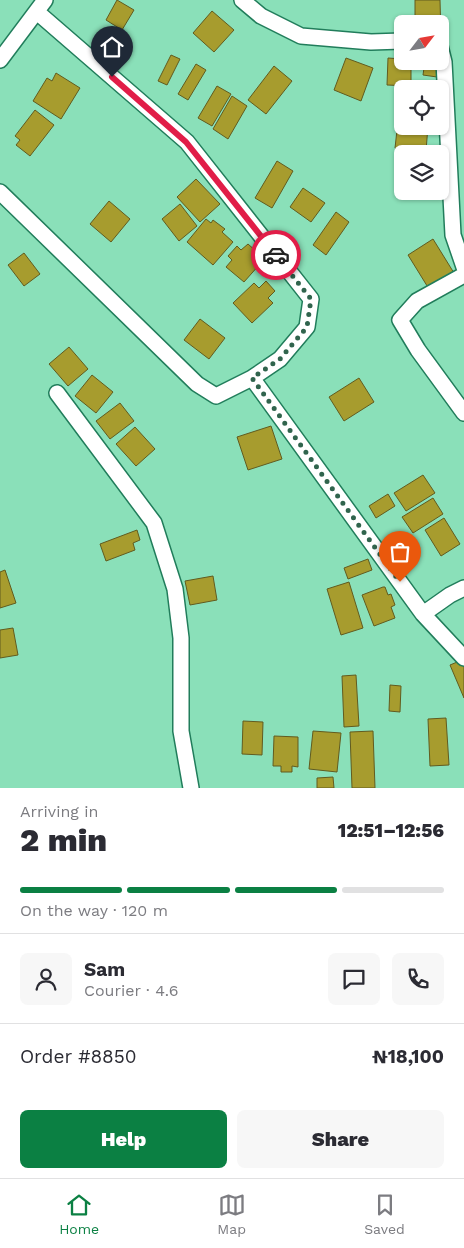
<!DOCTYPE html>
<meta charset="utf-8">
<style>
:root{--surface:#fff;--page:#f7f7f7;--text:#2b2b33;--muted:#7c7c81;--line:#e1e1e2;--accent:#0b8043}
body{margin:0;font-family:"Work Sans",sans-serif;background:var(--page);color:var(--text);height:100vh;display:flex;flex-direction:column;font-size:19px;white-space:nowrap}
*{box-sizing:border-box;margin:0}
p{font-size:16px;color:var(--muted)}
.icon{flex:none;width:28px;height:28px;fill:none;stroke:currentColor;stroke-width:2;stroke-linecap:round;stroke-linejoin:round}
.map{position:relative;height:788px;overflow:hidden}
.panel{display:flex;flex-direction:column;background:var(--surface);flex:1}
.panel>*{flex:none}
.needle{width:32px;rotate:59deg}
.fabs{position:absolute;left:394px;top:15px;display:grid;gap:10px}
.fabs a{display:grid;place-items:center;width:55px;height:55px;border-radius:8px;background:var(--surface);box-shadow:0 1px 4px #0004;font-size:25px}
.pin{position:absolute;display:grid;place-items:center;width:42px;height:42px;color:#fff;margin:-51px -21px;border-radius:50% 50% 50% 0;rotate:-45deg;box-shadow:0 0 5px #0007}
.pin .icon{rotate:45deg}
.courier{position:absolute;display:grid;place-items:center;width:50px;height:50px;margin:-25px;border:4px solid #e11d48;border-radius:50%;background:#fff;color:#222;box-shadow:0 1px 6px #0007}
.headline em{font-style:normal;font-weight:800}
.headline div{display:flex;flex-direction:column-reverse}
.headline{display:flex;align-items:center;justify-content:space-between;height:85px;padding:0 20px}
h1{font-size:32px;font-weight:800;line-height:38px}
.bar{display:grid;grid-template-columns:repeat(4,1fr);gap:8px 5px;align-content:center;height:60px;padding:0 20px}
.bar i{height:6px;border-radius:4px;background:var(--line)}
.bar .selected{background:var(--accent)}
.bar p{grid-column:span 4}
.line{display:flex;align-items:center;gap:12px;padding:0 20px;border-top:1px solid var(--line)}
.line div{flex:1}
.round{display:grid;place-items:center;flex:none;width:52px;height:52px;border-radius:8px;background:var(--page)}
.action{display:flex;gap:10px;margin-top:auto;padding:10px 20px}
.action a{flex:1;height:58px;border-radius:8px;background:var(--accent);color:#fff;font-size:20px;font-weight:800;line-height:58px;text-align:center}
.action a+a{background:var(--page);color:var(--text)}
.tab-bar{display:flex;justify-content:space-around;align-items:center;height:70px;border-top:1px solid var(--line);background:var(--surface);font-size:14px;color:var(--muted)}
.tab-bar a{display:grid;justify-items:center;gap:2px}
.tab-bar .selected{color:var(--accent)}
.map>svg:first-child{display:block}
</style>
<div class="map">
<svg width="464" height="788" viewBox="0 0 464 788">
<rect width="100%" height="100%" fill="#8ae0b9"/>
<path fill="#a79c2e" stroke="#615b1f" d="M117,0L134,10L122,30L106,20Z
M415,0H440L441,37H440V24H415Z
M212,11L234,30L214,52L193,33Z
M171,55L180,59L167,85L158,81Z
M346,58L373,68L361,101L334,90Z
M388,58L402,59V61H411V86L387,85Z
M425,61H439L437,77L423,75Z
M196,64L206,70L188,100L178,94Z
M274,66L292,81L266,114L248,100Z
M56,73L80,88L61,119L33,101L47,78L52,81Z
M217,86L231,94L212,126L198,118Z
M232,96L247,106L228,139L213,129Z
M35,110L54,125L30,156L16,145L20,140L15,136Z
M398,121L402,122V126H428L426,151L395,148Z
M277,161L293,171L272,208L255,198Z
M196,179L220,204L200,222L177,197Z
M303,188L325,203L311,222L290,207Z
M109,201L130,219L111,242L90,224Z
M180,204L197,226L179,241L162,219Z
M336,212L349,222L326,255L313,245Z
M206,219L211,223L213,220L225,229L222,232L233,242L213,265L187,242Z
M433,239L454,273L429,289L408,255Z
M248,244L257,252L252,257L260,264L244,282L226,267L232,260L228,256L237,246L241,250Z
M24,253L40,274L24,286L8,265Z
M266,281L275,291L268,298L273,303L252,323L233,303L254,283L259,288Z
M200,319L225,338L209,359L184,340Z
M69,347L88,369L68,386L49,364Z
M92,375L113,392L96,413L75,396Z
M359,378L374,402L344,421L329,397Z
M120,403L134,421L110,439L96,421Z
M271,426L282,459L248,470L237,437Z
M135,427L155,449L136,466L116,444Z
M423,475L435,493L406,511L394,493Z
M388,494L395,506L376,518L369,506Z
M433,498L443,514L413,533L402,517Z
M444,518L460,544L441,556L425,530Z
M137,530L140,540L133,543L135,550L106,561L100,544Z
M368,559L372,570L348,579L344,568Z
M5,570L16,603L0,608V572Z
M213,576L217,600L190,605L185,581Z
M349,582L363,628L341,635L327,589Z
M383,587H385L388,595L391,594L395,605L391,607L395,618L374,626L362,595Z
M13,628L18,655L0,658V630Z
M462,660L464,665V698L450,665Z
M356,675L359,726L344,727L342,676Z
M390,685L401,686L400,712L389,711Z
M446,718L449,765L430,766L428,719Z
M243,721L263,722L262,755L242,754Z
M313,731L341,733L337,772L309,769Z
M373,731L375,788H352L350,732Z
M274,736L298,737V767L292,766V772H281V766H273Z
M333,777L334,788H317V778Z"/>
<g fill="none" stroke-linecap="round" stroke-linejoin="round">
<defs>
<path id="minor" d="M242,0L261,16L301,36L371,42L402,41
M37,12L187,142L311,299L307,327L280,359L252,378L423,614L464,658
M440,46L444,62L453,235L464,267
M0,60L45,0
M0,192L197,384L216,396L252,378
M464,275L417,301L400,320L418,350L464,413
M57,393L154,523L175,589L181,638V731L191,788
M423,614L450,595L464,588"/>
</defs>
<use href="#minor" stroke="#217d5b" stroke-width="18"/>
<use href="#minor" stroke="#fff" stroke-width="15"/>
</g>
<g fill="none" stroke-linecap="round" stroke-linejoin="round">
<path stroke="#30644d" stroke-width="5" stroke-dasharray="0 9" d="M276,255L311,299L307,327L280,359L252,378L400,582"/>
<path stroke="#e11d48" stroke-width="6" d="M112,77L186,142L276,255"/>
</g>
</svg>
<div class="fabs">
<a><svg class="needle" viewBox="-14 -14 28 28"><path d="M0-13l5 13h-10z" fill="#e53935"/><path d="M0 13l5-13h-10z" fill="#7c7c81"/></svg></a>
<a><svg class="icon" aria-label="locate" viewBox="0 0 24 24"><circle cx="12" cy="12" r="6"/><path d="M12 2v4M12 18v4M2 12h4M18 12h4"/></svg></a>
<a><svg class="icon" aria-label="layers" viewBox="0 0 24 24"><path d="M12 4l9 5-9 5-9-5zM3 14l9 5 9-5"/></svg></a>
</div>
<div class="pin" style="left:400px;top:582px;background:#ea580c"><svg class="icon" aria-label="bag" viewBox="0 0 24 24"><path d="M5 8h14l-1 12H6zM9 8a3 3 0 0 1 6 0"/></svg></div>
<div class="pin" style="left:112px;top:77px;background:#1f2937"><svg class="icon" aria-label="home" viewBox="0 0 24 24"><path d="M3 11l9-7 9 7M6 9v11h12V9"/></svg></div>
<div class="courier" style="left:276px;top:255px"><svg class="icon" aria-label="car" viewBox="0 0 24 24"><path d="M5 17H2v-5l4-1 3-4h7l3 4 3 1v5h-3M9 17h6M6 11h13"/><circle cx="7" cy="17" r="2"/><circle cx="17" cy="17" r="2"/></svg></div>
</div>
<section class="panel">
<div class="headline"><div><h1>2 min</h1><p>Arriving in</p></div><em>12:51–12:56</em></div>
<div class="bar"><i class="selected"></i><i class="selected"></i><i class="selected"></i><i></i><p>On the way · 120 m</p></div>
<div class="line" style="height:90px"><a class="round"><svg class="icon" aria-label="person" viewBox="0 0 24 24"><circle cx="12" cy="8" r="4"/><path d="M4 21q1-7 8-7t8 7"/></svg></a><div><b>Sam</b><p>Courier · 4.6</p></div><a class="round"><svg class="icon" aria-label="chat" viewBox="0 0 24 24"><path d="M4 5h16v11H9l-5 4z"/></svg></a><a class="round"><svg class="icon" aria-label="phone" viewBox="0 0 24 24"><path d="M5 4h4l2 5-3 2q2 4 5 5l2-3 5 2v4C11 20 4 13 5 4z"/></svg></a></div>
<div class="line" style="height:65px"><div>Order #8850</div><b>₦18,100</b></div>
<div class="action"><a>Help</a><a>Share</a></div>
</section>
<nav class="tab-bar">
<a class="selected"><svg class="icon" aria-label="home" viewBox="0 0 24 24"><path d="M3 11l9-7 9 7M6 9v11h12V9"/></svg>Home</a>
<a><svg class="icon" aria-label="map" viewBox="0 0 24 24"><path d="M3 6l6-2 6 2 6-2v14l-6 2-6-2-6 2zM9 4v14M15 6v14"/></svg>Map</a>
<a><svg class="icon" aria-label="saved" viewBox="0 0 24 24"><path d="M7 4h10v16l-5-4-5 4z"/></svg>Saved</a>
</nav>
